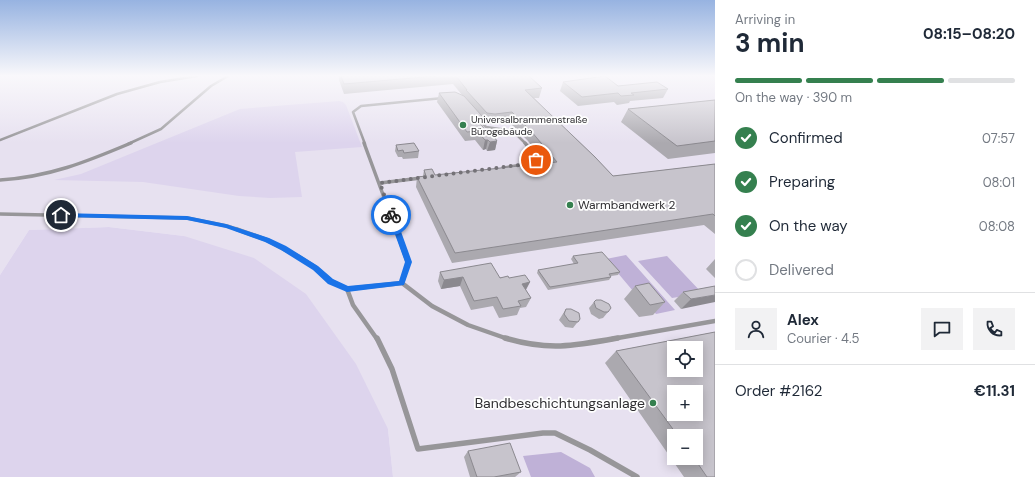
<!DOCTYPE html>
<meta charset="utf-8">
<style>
:root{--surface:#fff;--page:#f2f2f3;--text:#1f2937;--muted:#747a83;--line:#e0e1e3;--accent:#35804f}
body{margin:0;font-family:"DM Sans",sans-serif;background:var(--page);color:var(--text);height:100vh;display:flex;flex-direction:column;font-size:15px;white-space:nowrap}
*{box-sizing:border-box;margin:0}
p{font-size:13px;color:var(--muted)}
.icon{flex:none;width:22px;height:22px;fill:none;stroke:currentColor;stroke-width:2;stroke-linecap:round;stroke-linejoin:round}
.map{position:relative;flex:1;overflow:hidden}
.drawer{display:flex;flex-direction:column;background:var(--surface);width:320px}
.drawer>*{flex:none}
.controls{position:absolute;left:667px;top:341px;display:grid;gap:8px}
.controls a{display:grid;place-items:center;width:36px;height:36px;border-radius:0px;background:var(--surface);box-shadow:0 2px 10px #0003;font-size:20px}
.pin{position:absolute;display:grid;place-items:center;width:34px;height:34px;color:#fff;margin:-17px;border:2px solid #fff;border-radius:50%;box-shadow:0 1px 4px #0007}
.courier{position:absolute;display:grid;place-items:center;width:40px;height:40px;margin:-20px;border:3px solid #1a73e8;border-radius:50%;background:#fff;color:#222;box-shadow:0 1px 5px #0007}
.overview em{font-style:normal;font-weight:700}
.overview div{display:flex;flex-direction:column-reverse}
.overview{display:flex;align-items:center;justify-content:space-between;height:68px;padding:0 20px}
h1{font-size:26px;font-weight:700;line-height:30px}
.bar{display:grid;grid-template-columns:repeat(4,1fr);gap:6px 4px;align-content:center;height:48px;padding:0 20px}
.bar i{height:5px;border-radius:3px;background:var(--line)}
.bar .active{background:var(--accent)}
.bar p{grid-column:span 4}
.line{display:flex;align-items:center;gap:10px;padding:0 20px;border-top:1px solid var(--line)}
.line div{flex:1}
.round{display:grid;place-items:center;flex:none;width:42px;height:42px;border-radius:0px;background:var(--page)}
ol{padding:0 20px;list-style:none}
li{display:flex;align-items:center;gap:12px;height:44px}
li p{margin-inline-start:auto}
li .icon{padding:4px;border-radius:50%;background:var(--accent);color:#fff;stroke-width:4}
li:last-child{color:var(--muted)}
li i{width:22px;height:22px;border:2px solid var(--line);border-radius:50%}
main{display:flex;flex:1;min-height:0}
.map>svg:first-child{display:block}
</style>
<main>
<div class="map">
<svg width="715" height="477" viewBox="0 0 715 477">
<rect width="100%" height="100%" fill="#f2eff7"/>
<path fill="#e7e1f0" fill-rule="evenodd" d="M0,76H715V477H393L388,429L184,236L109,227L29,230L0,275ZM674,348H696V370H674ZM674,392H696V414H674ZM674,436H696V458H674Z"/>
<path fill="#ddd4ed" d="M339,101L343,102L346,105L362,147L295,152L302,197L270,198L239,196L143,182L54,180L81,174L240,109Z
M109,227L184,236L254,258L306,294L356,364L388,429L393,477H0V275L29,230Z"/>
<path fill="#bfb1d7" d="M626,255L675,310L656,314L647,304H644L606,259Z
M667,256L702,293L672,298L638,261Z
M561,452L590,468L595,477H531L523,456Z"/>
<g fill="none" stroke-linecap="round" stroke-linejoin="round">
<path stroke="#979699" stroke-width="2.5" d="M477,118L486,127L513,131L526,144
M0,140L117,94L160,82L197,76
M128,144L161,129L211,86L228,76
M365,144L353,112L361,106L443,98"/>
<path stroke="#979699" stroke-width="3.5" d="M364,143L396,230
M504,168L533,163L537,158L525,143
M0,180C49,177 86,162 131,143
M380,183L421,178
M0,214L187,218L227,226L239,230"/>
<path stroke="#979699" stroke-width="4.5" d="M236,229L267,240L299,257L316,268L331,281L347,289L402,283L432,306L468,325L508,339
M396,229L408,263L402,283
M347,289L353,305L377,339
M612,339L715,321"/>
<path stroke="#979699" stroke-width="5.5" d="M377,338L392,369L418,449L543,433H555L590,450L637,477
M505,338C548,351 574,346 618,338"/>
</g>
<path fill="#aba9af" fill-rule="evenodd" d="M339,76H530H529L542,88L539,98H534L613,176L715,164V234L704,225L452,263L416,187L417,177L423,176L424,170L435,175L545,163L528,141L509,122L492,124L484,122L481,119L480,123L490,136L497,141L495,150L487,151L486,149L483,150L475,140L465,141L437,102L439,93L462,95L453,84L344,94L339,80Z
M563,82L618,86L668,89L663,98L630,101L629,103L617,105L614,102L578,106L560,91Z
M715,100V153L668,159L621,122L628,109Z
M396,145L419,151L418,158L403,159L402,157H398L395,151Z
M573,256L620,272L618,275L611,276V277L609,280L548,290L537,273L538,270L574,264L571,259Z
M715,259V278L706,269Z
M440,272L509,278L530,282L526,290L531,298L526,307L520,308L517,315L499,318L493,306L471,310L460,286L441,289L438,281Z
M635,286L665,302L653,315L639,317L624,299Z
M715,286L681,309L674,301L683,292Z
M594,302L608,312L603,318L599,319L591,314L589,308Z
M566,309L580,319L573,328L565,327L559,320Z
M715,332V477H684L605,363L616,351ZM674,348H696V370H674ZM674,392H696V414H674ZM674,436H696V458H674Z
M468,451L521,472L515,477H470L464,457Z"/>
<path fill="#8b898f" d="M485,140H488L486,149L483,150Z
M497,141L495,150L487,151L490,142Z
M463,277L460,286L441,289L444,280Z
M530,282L525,291L522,284Z
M715,295V302L681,309L691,299Z"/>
<path fill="#c7c4cc" stroke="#8b898f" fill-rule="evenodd" d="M341,76H435L344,84Z
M456,76H529L542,88L525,90L595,157L613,176L715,164V216L713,214L455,253L417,177L426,176L424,170L432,169L435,175L557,162L531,131L512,112L495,114L487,113L466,90H467Z
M605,76L618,86L657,82L668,89L631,93L634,95L621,96L618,93L582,97L563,82Z
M455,92L464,96L482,116L475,117L490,136L493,135L497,141L490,142L488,140H485L477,131L467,132L439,93Z
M715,100V141L677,146L628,109Z
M414,143L419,151L404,153L403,150L398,151L396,145Z
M602,252L620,272L609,274L611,277L550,287L538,270L578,263L573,256Z
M491,263L500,278L508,276L509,278L525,275L530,282L522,284L531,298L518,301L521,306L503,309L497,297L474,301L463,277L444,280L440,272Z
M649,283L665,302L650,305L635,286Z
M715,286V295L691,299L683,292Z
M596,300H601L609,304L611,308L608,312H604L596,308L594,302Z
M566,309H571L579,313L580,319L578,322L569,321L564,314Z
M715,332V477H707L694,458H696V436H678L616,351ZM674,348H696V370H674ZM674,392H696V414H674Z
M510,443L521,472L494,477H477L468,451Z"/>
<linearGradient id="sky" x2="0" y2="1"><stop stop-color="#97b3e1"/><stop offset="0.53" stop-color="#f9f8fb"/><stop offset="1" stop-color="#f9f8fb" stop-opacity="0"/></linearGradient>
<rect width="715" height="143" fill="url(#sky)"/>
<path fill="#1a73e8" d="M59,213L187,216L226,224L269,238L286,246L318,266L333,279L348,286L399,281L405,262L388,215L391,213L395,215L412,262L404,285L347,292L328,284L313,270L281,250L265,242L226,228L187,220L61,217L59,216Z"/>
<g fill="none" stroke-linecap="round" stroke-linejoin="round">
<path stroke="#747277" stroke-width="4" stroke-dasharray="0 7.2" d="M391,215L380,183L527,164L536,160"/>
</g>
<g fill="#35804f" stroke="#fefefe" stroke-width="1.5">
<circle cx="463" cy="125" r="4"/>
<circle cx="570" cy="205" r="4"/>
<circle cx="653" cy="403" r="4"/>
</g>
<g text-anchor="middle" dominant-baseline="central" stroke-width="3.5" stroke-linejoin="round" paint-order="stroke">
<g font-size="10" fill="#302f32" stroke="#fefefe" text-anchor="start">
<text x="471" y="119">Universalbrammenstraße<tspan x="471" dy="12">Bürogebäude</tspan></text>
</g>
<g font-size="12" fill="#302f32" stroke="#fefefe" text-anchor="start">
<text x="578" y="205">Warmbandwerk 2</text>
</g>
<g font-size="14" fill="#302f32" stroke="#fefefe" text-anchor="end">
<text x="645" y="403">Bandbeschichtungsanlage</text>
</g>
</g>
</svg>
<div class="controls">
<a><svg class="icon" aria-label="locate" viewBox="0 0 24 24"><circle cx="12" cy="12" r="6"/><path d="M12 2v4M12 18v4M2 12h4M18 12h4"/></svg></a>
<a>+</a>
<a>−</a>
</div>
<div class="pin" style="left:536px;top:160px;background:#ea580c"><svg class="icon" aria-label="bag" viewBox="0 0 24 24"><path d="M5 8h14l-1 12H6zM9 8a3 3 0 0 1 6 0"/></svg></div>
<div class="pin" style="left:61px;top:215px;background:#1f2937"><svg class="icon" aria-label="home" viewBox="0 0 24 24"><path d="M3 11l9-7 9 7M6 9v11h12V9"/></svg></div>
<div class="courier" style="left:391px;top:215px"><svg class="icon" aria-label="bike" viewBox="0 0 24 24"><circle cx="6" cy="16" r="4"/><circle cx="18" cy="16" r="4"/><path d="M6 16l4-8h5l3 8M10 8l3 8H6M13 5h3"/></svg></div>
</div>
<section class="drawer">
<div class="overview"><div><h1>3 min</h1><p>Arriving in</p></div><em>08:15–08:20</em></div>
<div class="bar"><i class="active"></i><i class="active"></i><i class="active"></i><i></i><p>On the way · 390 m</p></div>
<ol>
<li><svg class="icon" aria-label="check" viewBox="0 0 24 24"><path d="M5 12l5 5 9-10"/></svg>Confirmed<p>07:57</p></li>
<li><svg class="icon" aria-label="check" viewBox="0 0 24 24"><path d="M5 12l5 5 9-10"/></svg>Preparing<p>08:01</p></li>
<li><svg class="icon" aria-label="check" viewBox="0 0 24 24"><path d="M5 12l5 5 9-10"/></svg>On the way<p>08:08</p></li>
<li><i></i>Delivered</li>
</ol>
<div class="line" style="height:72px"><a class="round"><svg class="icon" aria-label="person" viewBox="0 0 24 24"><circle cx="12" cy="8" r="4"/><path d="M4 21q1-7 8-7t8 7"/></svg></a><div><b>Alex</b><p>Courier · 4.5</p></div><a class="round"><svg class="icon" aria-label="chat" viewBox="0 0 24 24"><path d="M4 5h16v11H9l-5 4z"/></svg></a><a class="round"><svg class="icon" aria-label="phone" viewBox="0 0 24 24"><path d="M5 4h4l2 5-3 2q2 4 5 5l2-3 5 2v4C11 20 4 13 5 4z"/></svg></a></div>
<div class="line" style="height:52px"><div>Order #2162</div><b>€11.31</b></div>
</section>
</main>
